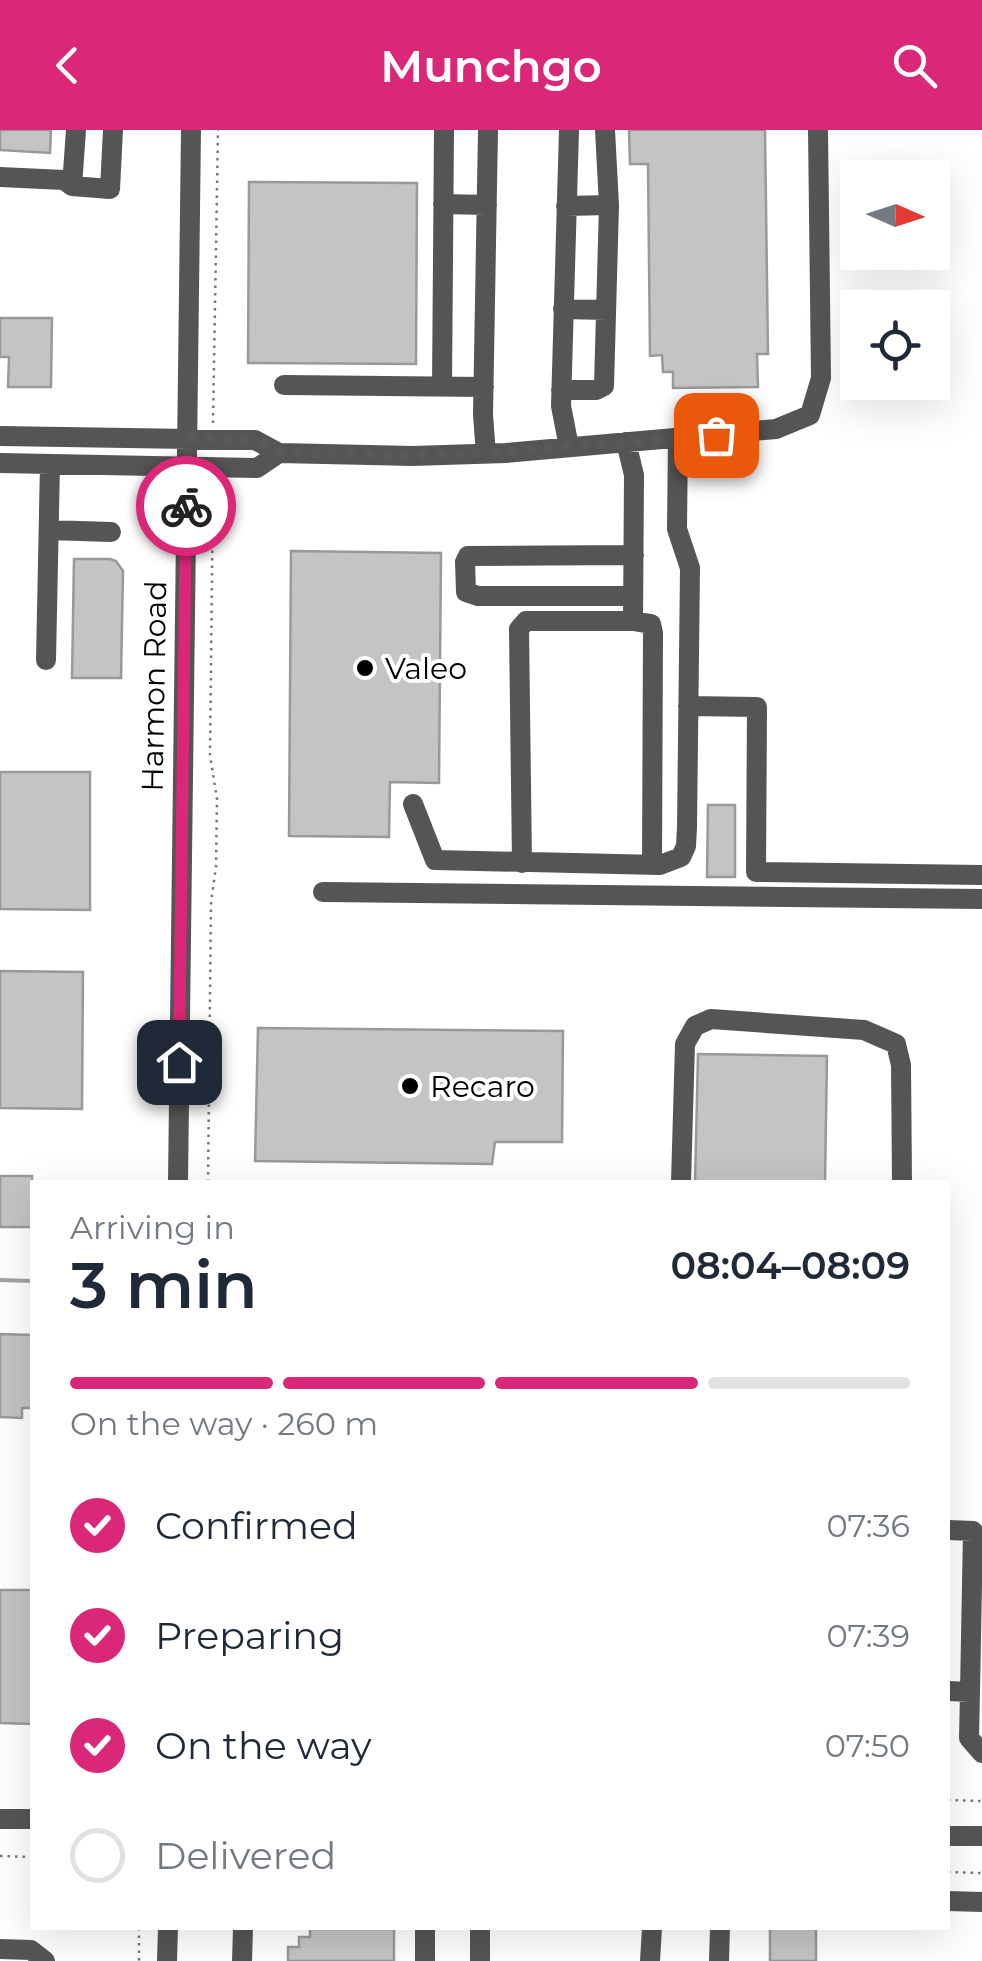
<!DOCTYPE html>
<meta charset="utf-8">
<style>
:root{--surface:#fff;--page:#f6f6f7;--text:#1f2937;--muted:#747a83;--line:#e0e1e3;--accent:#db2777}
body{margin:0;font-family:Montserrat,sans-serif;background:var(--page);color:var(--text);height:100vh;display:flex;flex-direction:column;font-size:38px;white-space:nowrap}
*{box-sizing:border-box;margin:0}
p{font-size:32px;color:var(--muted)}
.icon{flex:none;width:55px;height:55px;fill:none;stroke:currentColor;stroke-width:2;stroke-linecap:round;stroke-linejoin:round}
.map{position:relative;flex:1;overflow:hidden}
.drawer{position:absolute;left:30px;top:1050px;width:920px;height:750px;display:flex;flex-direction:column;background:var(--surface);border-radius:0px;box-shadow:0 10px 40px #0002}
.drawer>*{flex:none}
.needle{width:65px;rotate:93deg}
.fabs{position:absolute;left:840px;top:30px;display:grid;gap:20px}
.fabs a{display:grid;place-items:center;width:110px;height:110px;border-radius:0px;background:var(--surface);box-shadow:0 10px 40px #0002;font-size:50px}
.pin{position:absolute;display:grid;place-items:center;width:85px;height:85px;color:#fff;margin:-42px;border-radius:20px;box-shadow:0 5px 15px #0006}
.courier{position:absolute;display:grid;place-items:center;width:100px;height:100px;margin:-50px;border:8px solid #db2777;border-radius:50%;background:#fff;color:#222;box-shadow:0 2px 12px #0007}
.summary em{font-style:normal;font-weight:600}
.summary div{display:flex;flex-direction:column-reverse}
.summary{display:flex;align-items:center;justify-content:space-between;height:170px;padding:0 40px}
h1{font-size:65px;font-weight:600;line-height:75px}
.bar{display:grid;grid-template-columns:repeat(4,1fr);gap:15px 10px;align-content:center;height:120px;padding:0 40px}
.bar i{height:12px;border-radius:8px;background:var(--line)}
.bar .current{background:var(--accent)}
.bar p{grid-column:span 4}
ol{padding:0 40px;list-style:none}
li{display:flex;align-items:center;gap:30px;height:110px}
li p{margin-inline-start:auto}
li .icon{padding:10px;border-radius:50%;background:var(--accent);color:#fff;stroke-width:4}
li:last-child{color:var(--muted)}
li i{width:55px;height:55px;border:5px solid var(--line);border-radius:50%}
header{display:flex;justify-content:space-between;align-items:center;height:130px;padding:0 40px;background:var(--accent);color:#fff;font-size:45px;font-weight:600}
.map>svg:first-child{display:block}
</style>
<header><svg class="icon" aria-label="back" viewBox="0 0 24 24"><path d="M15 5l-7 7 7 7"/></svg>Munchgo<svg class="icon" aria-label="search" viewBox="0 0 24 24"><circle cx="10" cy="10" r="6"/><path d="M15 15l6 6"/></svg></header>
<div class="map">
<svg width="982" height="1831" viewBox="0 0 982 1831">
<rect width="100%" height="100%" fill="#fff"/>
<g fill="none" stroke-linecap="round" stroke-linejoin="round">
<path stroke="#a3a3a3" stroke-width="4" d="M0,1150L32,1151"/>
</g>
<path fill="#c4c4c4" stroke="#999" stroke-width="2.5" d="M0,0H51L50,23L0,20Z
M629,0H765L768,224H757L758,257L673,258V242H663L662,225L650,226L648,34H630Z
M249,52L417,53L416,234L248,233Z
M0,188H52L51,257H8L9,227H0Z
M291,421L441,423L439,653L390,652L389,707L289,706Z
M74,429H110L116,431L123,441L121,548H72Z
M0,642H90V780L0,779Z
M708,675H735V747H707Z
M0,841L83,842L82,979L0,978Z
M258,898L563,901L562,1012H495L492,1034L255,1031Z
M698,924L827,926L825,1052H695Z
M0,1046H32V1097H0Z
M0,1204L32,1205V1278H22V1288L0,1287Z
M0,1460H32V1594L0,1593Z
M770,1798H816V1831H770Z
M310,1799H394V1831H288V1817H299V1807H310Z"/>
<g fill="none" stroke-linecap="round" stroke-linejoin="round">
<path stroke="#777" stroke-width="2.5" stroke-dasharray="2.5 5" stroke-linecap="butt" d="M213,293L218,0
M163,354L168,370
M208,1052L211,772L216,737L217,669L210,625L213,356
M948,1670L982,1671
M0,1726L32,1727
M948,1742L982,1743
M139,1798V1831"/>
<path stroke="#555" stroke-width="20" d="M76,0L72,56L110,59L113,0
M569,0L561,276L569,317
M0,47L64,50L72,56
M443,74L487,75
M566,76L609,75
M563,179L606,180
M284,255L484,257
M442,257L444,0
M561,260H596L604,256L609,75L605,0
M0,306L255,310L279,323L413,326L506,323L776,299L810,285L821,248L818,0
M626,312L634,345L633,491L651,494L653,503L652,735
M486,324L483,285L488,0
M0,333L257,338L279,323
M49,400L111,402
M633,466H478L466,462L465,432L468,426L634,425
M46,530L50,334
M688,576L757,577L756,742L982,745
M413,674L435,730L660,735L681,727L686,716L687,697L690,438L677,399L678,308
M522,733L519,499L526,491H633
M323,762L982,769
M178,1052L191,0
M681,1052L685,914L695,896L711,889L864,900L896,914L901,935L902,1052
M948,1400L973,1401L970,1562
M948,1561L970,1562L969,1608L982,1623
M0,1689H32
M948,1706H982
M948,1771L982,1772
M0,1819L31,1820L45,1831
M167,1831L168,1798
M242,1831L243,1798
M425,1831V1798
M480,1831V1798
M650,1831L652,1798
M719,1831L720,1798"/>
</g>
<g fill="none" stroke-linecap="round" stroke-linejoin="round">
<path stroke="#595959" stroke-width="10" stroke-dasharray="0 18" d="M186,376L188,308L255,310L279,322L413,326L506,322L716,305"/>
<path stroke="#db2777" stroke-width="12" d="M179,932L186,376"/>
</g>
<g fill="#000" stroke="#fff" stroke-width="4">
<circle cx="365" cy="538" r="10"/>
<circle cx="410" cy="956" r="10"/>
</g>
<g text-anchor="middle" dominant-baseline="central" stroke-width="8" stroke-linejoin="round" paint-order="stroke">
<g font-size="30" fill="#000" stroke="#fff" text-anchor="start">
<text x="385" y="538">Valeo</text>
<text x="430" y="956">Recaro</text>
</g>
<g font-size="30" fill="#000" stroke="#fff">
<text transform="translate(154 556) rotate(-89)">Harmon Road</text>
</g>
</g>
</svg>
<div class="fabs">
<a><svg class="needle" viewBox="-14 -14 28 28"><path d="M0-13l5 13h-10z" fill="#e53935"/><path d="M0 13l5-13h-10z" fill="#747a83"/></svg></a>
<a><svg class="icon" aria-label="locate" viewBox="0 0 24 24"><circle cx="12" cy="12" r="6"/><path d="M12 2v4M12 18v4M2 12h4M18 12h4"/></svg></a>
</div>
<div class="pin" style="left:716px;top:305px;background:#ea580c"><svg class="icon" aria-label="bag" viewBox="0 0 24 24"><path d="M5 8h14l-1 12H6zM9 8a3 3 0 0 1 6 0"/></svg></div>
<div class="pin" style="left:179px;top:932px;background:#1f2937"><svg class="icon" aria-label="home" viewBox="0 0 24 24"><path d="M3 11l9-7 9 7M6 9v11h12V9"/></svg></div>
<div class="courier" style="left:186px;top:376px"><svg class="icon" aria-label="bike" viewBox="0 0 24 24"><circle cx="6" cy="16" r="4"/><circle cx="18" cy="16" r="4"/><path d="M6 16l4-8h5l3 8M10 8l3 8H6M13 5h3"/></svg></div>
<section class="drawer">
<div class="summary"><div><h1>3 min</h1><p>Arriving in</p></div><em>08:04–08:09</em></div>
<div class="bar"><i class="current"></i><i class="current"></i><i class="current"></i><i></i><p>On the way · 260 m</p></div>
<ol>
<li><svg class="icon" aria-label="check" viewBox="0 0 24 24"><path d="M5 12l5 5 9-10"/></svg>Confirmed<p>07:36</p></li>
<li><svg class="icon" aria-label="check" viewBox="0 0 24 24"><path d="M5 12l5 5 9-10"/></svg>Preparing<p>07:39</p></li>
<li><svg class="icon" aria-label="check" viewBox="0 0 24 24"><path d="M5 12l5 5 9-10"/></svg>On the way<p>07:50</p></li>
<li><i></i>Delivered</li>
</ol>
</section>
</div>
